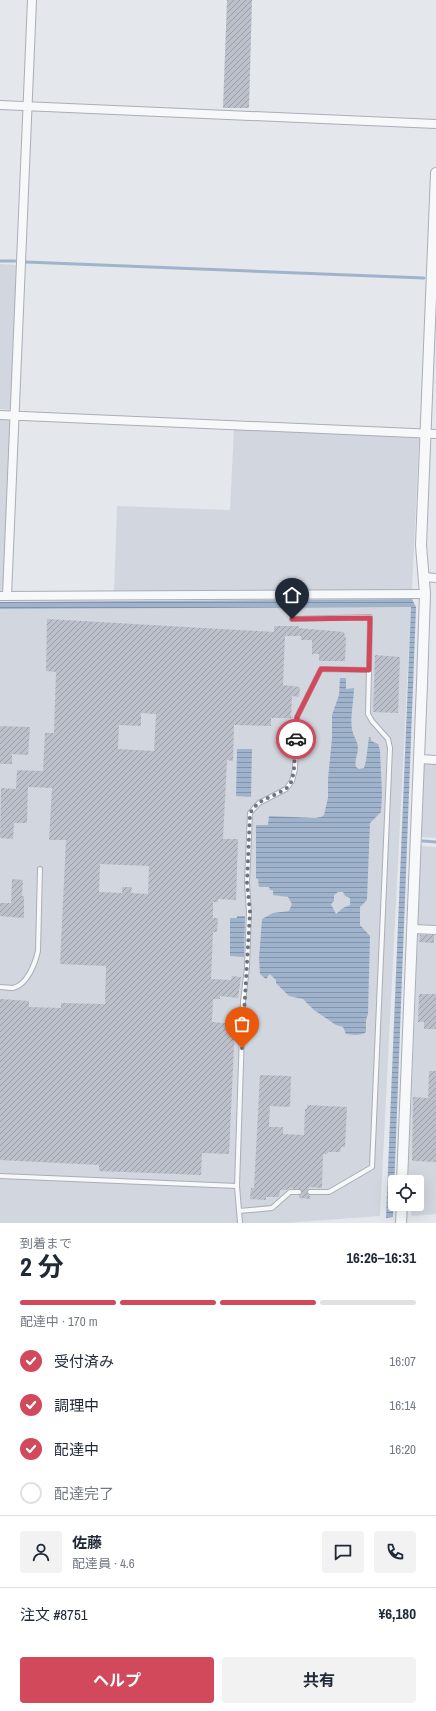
<!DOCTYPE html>
<html lang="ja">
<meta charset="utf-8">
<style>
:root{--surface:#fff;--page:#f2f2f3;--text:#1f2937;--muted:#747a83;--line:#e0e1e3;--accent:#d1495b}
body{margin:0;font-family:"Archivo Narrow","Noto Sans JP",sans-serif;background:var(--page);color:var(--text);height:100vh;display:flex;flex-direction:column;font-size:15px;white-space:nowrap}
*{box-sizing:border-box;margin:0}
p{font-size:13px;color:var(--muted)}
.icon{flex:none;width:22px;height:22px;fill:none;stroke:currentColor;stroke-width:2;stroke-linecap:round;stroke-linejoin:round}
.map{position:relative;height:1223px;overflow:hidden}
.side{display:flex;flex-direction:column;background:var(--surface);flex:1}
.side>*{flex:none}
.tools{position:absolute;left:388px;top:1175px;display:grid;gap:8px}
.tools a{display:grid;place-items:center;width:36px;height:36px;border-radius:4px;background:var(--surface);box-shadow:0 4px 16px #0002;font-size:20px}
.pin{position:absolute;display:grid;place-items:center;width:34px;height:34px;color:#fff;margin:-41px -17px;border-radius:50% 50% 50% 0;rotate:-45deg;box-shadow:0 0 4px #0007}
.pin .icon{rotate:45deg}
.courier{position:absolute;display:grid;place-items:center;width:40px;height:40px;margin:-20px;border:3px solid #d1495b;border-radius:50%;background:#fff;color:#222;box-shadow:0 1px 5px #0007}
.headline em{font-style:normal;font-weight:700}
.headline div{display:flex;flex-direction:column-reverse}
.headline{display:flex;align-items:center;justify-content:space-between;height:68px;padding:0 20px}
h1{font-size:26px;font-weight:700;line-height:30px}
.bar{display:grid;grid-template-columns:repeat(4,1fr);gap:6px 4px;align-content:center;height:48px;padding:0 20px}
.bar i{height:5px;border-radius:3px;background:var(--line)}
.bar .current{background:var(--accent)}
.bar p{grid-column:span 4}
.line{display:flex;align-items:center;gap:10px;padding:0 20px;border-top:1px solid var(--line)}
.line div{flex:1}
.round{display:grid;place-items:center;flex:none;width:42px;height:42px;border-radius:4px;background:var(--page)}
ol{padding:0 20px;list-style:none}
li{display:flex;align-items:center;gap:12px;height:44px}
li p{margin-inline-start:auto}
li .icon{padding:4px;border-radius:50%;background:var(--accent);color:#fff;stroke-width:4}
li:last-child{color:var(--muted)}
li i{width:22px;height:22px;border:2px solid var(--line);border-radius:50%}
.button{display:flex;gap:8px;margin-top:auto;padding:8px 20px}
.button a{flex:1;height:46px;border-radius:4px;background:var(--accent);color:#fff;font-size:16px;font-weight:700;line-height:46px;text-align:center}
.button a+a{background:var(--page);color:var(--text)}
.map>svg:first-child{display:block}
</style>
<div class="map">
<svg width="436" height="1223" viewBox="0 0 436 1223">
<defs>
<pattern id="water-rules" width="6" height="5" patternUnits="userSpaceOnUse"><rect width="6" height="5" fill="#9fb4cc"/><path d="M0 2.5h6" fill="none" stroke="#8293a7"/></pattern>
<pattern id="building-hatch" width="6" height="6" patternUnits="userSpaceOnUse"><rect width="6" height="6" fill="#bbc0ca"/><path d="M-1 1l2-2M0 6l6-6M5 7l2-2" fill="none" stroke="#989da6"/></pattern>
</defs>
<rect width="100%" height="100%" fill="#e4e7ec"/>
<path fill="#d2d6de" d="M0,264L17,265L12,410L0,409Z
M0,418L9,419L11,421L4,589L0,594Z
M234,429L419,438L412,590L114,593L117,506L230,510Z
M411,607L380,1216L285,1223H0V609Z
M424,763H436V838L421,837Z
M421,846L436,847V926H418Z
M418,932L436,933V1214L412,1216L409,1204H417V1182H408Z"/>
<path fill="url(#water-rules)" fill-rule="evenodd" d="M412,599L416,607L393,1217L386,1218L411,607L0,609V602Z
M340,678H346V689L354,688C354,701 349,722 353,733C355,739 358,742 358,748C358,755 354,760 356,767L359,769L364,768L366,761L369,737L371,738V741L378,744L380,750L382,794L381,812L370,823L367,900L360,907V925L370,936L368,1014L366,1020V1032C361,1036 352,1035 346,1034L343,1027L336,1025L314,1010L303,999L289,996L276,983V980L270,974L266,979L260,974L259,958L262,919L273,913L289,911L292,904L288,897L273,895V890H270L269,887H259L258,879L256,878V825H268L269,816L315,818L321,817L324,815L328,798V779L332,738V715L339,695ZM338,892H343L345,896L350,898V905L343,908L336,914L331,904L334,901V895Z
M237,749H252L251,797L236,796Z
M237,916H245L244,957L230,956V918H237Z"/>
<g fill="none" stroke-linecap="round" stroke-linejoin="round">
<path stroke="#9fb4cc" stroke-width="3" d="M0,261H15
M26,262L424,278
M423,841L436,842"/>
</g>
<path fill="url(#building-hatch)" fill-rule="evenodd" d="M227,0H252L249,108H223Z
M47,619L274,632V626H299V628L309,629L344,632L345,637H346L345,661H319V654H312V640H301V636H285L283,685L300,687L299,697L292,696L291,718H271V726L234,725L233,761L227,760L223,839H238L236,900L218,899V902H213V918H218L217,932H213L211,979L231,980L232,976L241,977L238,998L220,996V999H213L212,1022L235,1024L229,1154L202,1153L201,1175L99,1171V1165L0,1160V999L29,1001V1007L61,1008V1003L105,1004L106,966L60,964L66,840H49L52,788L28,787L27,823H14L13,839L0,838L1,788L16,789L17,770L43,771L45,733H54L56,672L46,671ZM141,713L156,714L154,751L118,749L119,725L141,726ZM100,864L149,866L148,894L131,893L132,887H122V893L99,892Z
M375,655L400,657L398,713L373,712Z
M0,726L30,727L28,755L12,754V764H0Z
M12,879L23,880L22,896H24V918L0,916V903H11Z
M420,935H434V943L419,942Z
M419,994H436V1029H424V1022H418Z
M429,1071H436V1162L412,1161L413,1097L428,1098Z
M260,1075L291,1076L290,1107L270,1106L269,1127H283V1134L304,1135L305,1109H307V1105L347,1107L345,1147H341L340,1152H328L327,1154H323L322,1188L310,1187L308,1189L307,1192L310,1196V1199L299,1198V1195L302,1193V1190L290,1188L286,1190H280L279,1197H266V1200L250,1199L251,1188H254Z"/>
<g fill="none" stroke-linecap="round" stroke-linejoin="round">
<defs>
<path id="service" d="M0,987C4,987 9,988 13,988C27,985 35,964 38,951L40,869
M0,1176L237,1186
M310,1192H329L372,1167L390,748L388,739L372,721L368,714L369,670
M239,1211L272,1208L290,1192H299
M240,1223L237,1186L243,1002L247,967L249,912L247,883L250,813L259,803L286,789L292,781L295,769L297,717L321,669L369,670L370,617L292,619"/>
<path id="minor" d="M0,105L436,124
M0,415L436,434
M424,577L436,578
M0,596L425,594
M7,596L32,0
M420,759L436,760
M413,929L436,930"/>
<path id="tertiary" d="M402,1182L422,684L425,594L421,545L436,173
M401,1223L402,1204"/>
</defs>
<use href="#service" stroke="#a9aeb7" stroke-width="6"/>
<use href="#minor" stroke="#a9aeb7" stroke-width="10"/>
<use href="#tertiary" stroke="#a9aeb7" stroke-width="12"/>
<use href="#service" stroke="#f7f8fa" stroke-width="4"/>
<use href="#minor" stroke="#f7f8fa" stroke-width="8"/>
<use href="#tertiary" stroke="#f7f8fa" stroke-width="10"/>
</g>
<g fill="none" stroke-linecap="round" stroke-linejoin="round">
<path stroke="#6c737f" stroke-width="4" stroke-dasharray="0 7.2" d="M242,1048L250,912L247,883L250,813L258,803L286,789L292,781L294,769L296,739"/>
<path stroke="#d1495b" stroke-width="5" d="M292,619L370,618L369,670L321,669L297,717L296,739"/>
</g>
</svg>
<div class="tools">
<a><svg class="icon" aria-label="locate" viewBox="0 0 24 24"><circle cx="12" cy="12" r="6"/><path d="M12 2v4M12 18v4M2 12h4M18 12h4"/></svg></a>
</div>
<div class="pin" style="left:242px;top:1048px;background:#ea580c"><svg class="icon" aria-label="bag" viewBox="0 0 24 24"><path d="M5 8h14l-1 12H6zM9 8a3 3 0 0 1 6 0"/></svg></div>
<div class="pin" style="left:292px;top:619px;background:#1f2937"><svg class="icon" aria-label="home" viewBox="0 0 24 24"><path d="M3 11l9-7 9 7M6 9v11h12V9"/></svg></div>
<div class="courier" style="left:296px;top:739px"><svg class="icon" aria-label="car" viewBox="0 0 24 24"><path d="M5 17H2v-5l4-1 3-4h7l3 4 3 1v5h-3M9 17h6M6 11h13"/><circle cx="7" cy="17" r="2"/><circle cx="17" cy="17" r="2"/></svg></div>
</div>
<section class="side">
<div class="headline"><div><h1>2 分</h1><p>到着まで</p></div><em>16:26–16:31</em></div>
<div class="bar"><i class="current"></i><i class="current"></i><i class="current"></i><i></i><p>配達中 · 170 m</p></div>
<ol>
<li><svg class="icon" aria-label="check" viewBox="0 0 24 24"><path d="M5 12l5 5 9-10"/></svg>受付済み<p>16:07</p></li>
<li><svg class="icon" aria-label="check" viewBox="0 0 24 24"><path d="M5 12l5 5 9-10"/></svg>調理中<p>16:14</p></li>
<li><svg class="icon" aria-label="check" viewBox="0 0 24 24"><path d="M5 12l5 5 9-10"/></svg>配達中<p>16:20</p></li>
<li><i></i>配達完了</li>
</ol>
<div class="line" style="height:72px"><a class="round"><svg class="icon" aria-label="person" viewBox="0 0 24 24"><circle cx="12" cy="8" r="4"/><path d="M4 21q1-7 8-7t8 7"/></svg></a><div><b>佐藤</b><p>配達員 · 4.6</p></div><a class="round"><svg class="icon" aria-label="chat" viewBox="0 0 24 24"><path d="M4 5h16v11H9l-5 4z"/></svg></a><a class="round"><svg class="icon" aria-label="phone" viewBox="0 0 24 24"><path d="M5 4h4l2 5-3 2q2 4 5 5l2-3 5 2v4C11 20 4 13 5 4z"/></svg></a></div>
<div class="line" style="height:52px"><div>注文 #8751</div><b>¥6,180</b></div>
<div class="button"><a>ヘルプ</a><a>共有</a></div>
</section>
